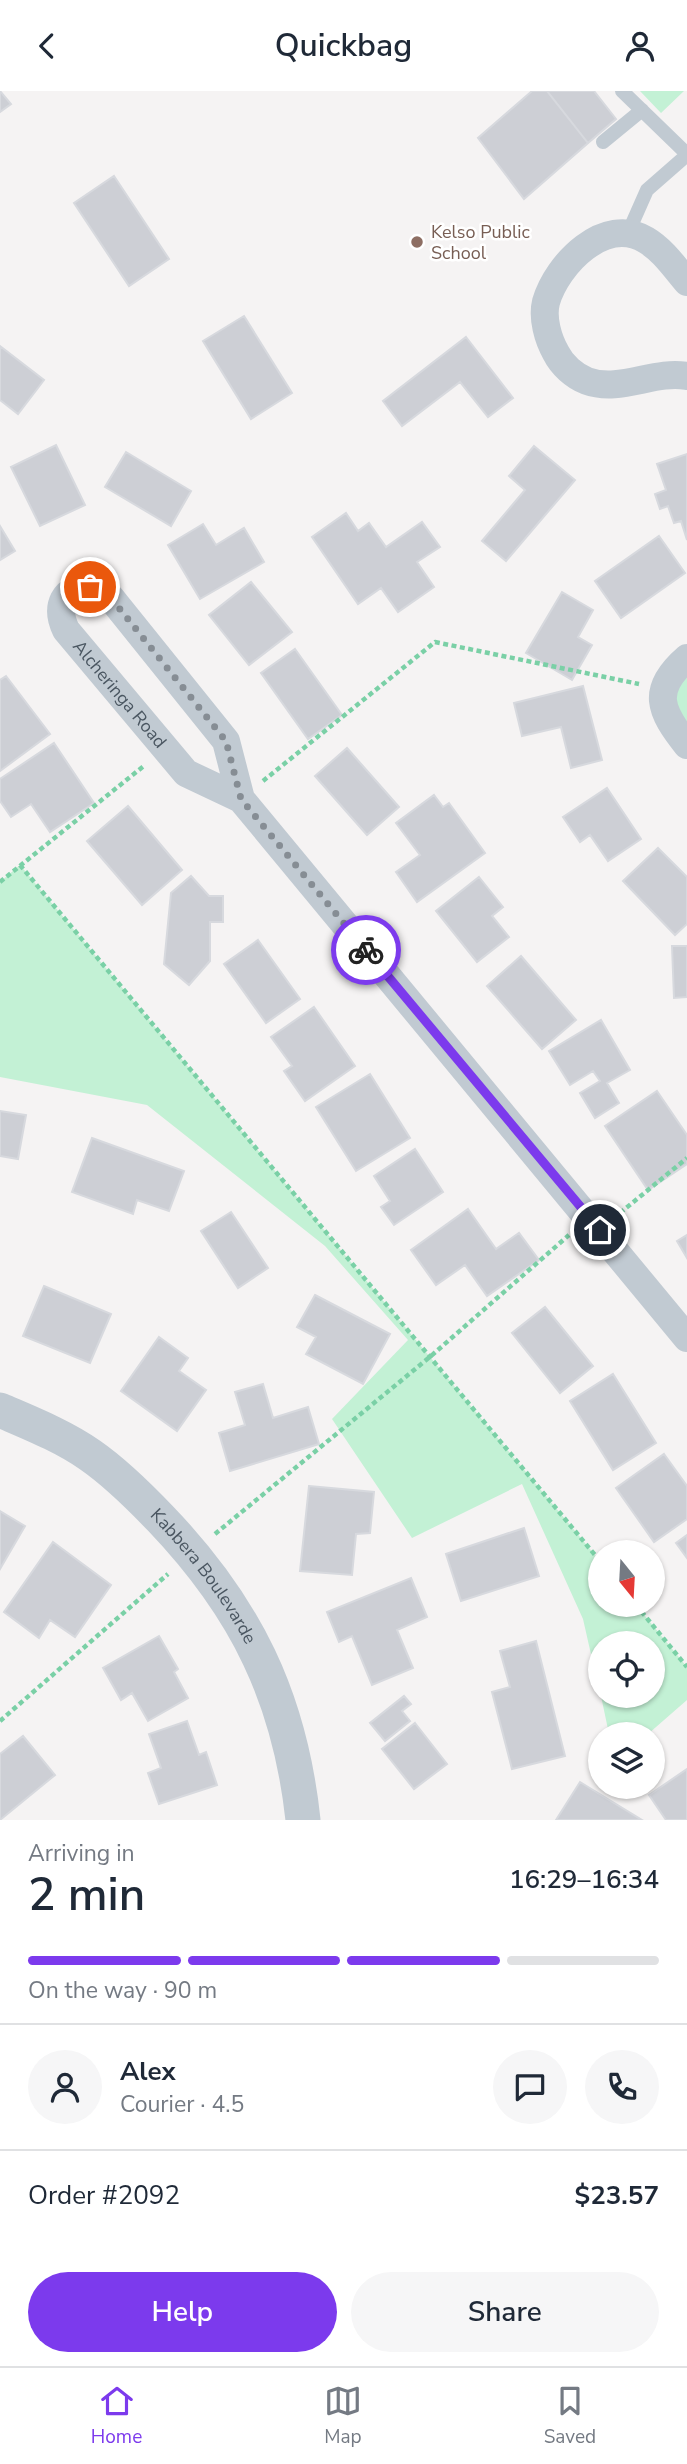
<!DOCTYPE html>
<meta charset="utf-8">
<style>
:root{--surface:#fff;--page:#f6f6f7;--text:#1f2937;--muted:#747a83;--line:#e0e1e3;--accent:#7c3aed}
body{margin:0;font-family:"Nunito Sans",sans-serif;background:var(--page);color:var(--text);height:100vh;display:flex;flex-direction:column;font-size:26px;white-space:nowrap}
*{box-sizing:border-box;margin:0}
p{font-size:23px;color:var(--muted)}
.icon{flex:none;width:38px;height:38px;fill:none;stroke:currentColor;stroke-width:2;stroke-linecap:round;stroke-linejoin:round}
.map{position:relative;height:1729px;overflow:hidden}
.sheet{display:flex;flex-direction:column;background:var(--surface);flex:1}
.sheet>*{flex:none}
.needle{width:46px;rotate:162deg}
.buttons{position:absolute;left:588px;top:1449px;display:grid;gap:14px}
.buttons a{display:grid;place-items:center;width:77px;height:77px;border-radius:50%;background:var(--surface);box-shadow:0 2px 5px #0004;font-size:35px}
.pin{position:absolute;display:grid;place-items:center;width:60px;height:60px;color:#fff;margin:-30px;border:4px solid #fff;border-radius:50%;box-shadow:0 2px 7px #0007}
.courier{position:absolute;display:grid;place-items:center;width:70px;height:70px;margin:-35px;border:5px solid #7c3aed;border-radius:50%;background:#fff;color:#222;box-shadow:0 2px 9px #0007}
.overview em{font-style:normal;font-weight:600}
.overview div{display:flex;flex-direction:column-reverse}
.overview{display:flex;align-items:center;justify-content:space-between;height:119px;padding:0 28px}
h1{font-size:46px;font-weight:600;line-height:52px}
.bar{display:grid;grid-template-columns:repeat(4,1fr);gap:10px 7px;align-content:center;height:84px;padding:0 28px}
.bar i{height:9px;border-radius:5px;background:var(--line)}
.bar .current{background:var(--accent)}
.bar p{grid-column:span 4}
.line{display:flex;align-items:center;gap:18px;padding:0 28px;border-top:2px solid var(--line)}
.line div{flex:1}
.round{display:grid;place-items:center;flex:none;width:74px;height:74px;border-radius:37px;background:var(--page)}
.button{display:flex;gap:14px;margin-top:auto;padding:14px 28px}
.button a{flex:1;height:80px;border-radius:42px;background:var(--accent);color:#fff;font-size:28px;font-weight:600;line-height:80px;text-align:center}
.button a+a{background:var(--page);color:var(--text)}
header{display:flex;justify-content:space-between;align-items:center;height:91px;padding:0 28px;background:var(--surface);font-size:32px;font-weight:600}
.tab-bar{display:flex;justify-content:space-around;align-items:center;height:98px;border-top:2px solid var(--line);background:var(--surface);font-size:19px;color:var(--muted)}
.tab-bar a{display:grid;justify-items:center;gap:4px}
.tab-bar .current{color:var(--accent)}
.map>svg:first-child{display:block}
</style>
<header><svg class="icon" aria-label="back" viewBox="0 0 24 24"><path d="M15 5l-7 7 7 7"/></svg>Quickbag<svg class="icon" aria-label="person" viewBox="0 0 24 24"><circle cx="12" cy="8" r="4"/><path d="M4 21q1-7 8-7t8 7"/></svg></header>
<div class="map">
<svg width="687" height="1729" viewBox="0 0 687 1729">
<rect width="100%" height="100%" fill="#f5f3f3"/>
<path fill="#c3f1d5" d="M640,0H684L661,22Z
M687,567V654L662,598Z
M20,774L600,1470V1514H636L687,1576V1609L648,1643H609L601,1605H653V1552H600V1603L583,1528L522,1393L412,1447L332,1328L408,1249L325,1155L147,1014L0,986V791Z"/>
<path fill="#cdcfd5" stroke="#d7d9de" stroke-width="2" d="M0,0L11,13L0,21Z
M532,0H547L588,52L524,108L478,47Z
M547,0H594L616,28L588,52Z
M114,85L169,168L129,195L74,112Z
M244,225L292,302L251,328L203,250Z
M466,246L513,307L488,326L460,291L402,335L383,310Z
M0,255L44,289L18,323L0,309Z
M56,354L85,414L40,435L11,376Z
M534,355L575,389L506,470L482,450L525,399L509,385Z
M126,361L191,400L171,435L105,396Z
M687,363V449L681,430L674,432L668,415L660,418L655,403L666,399L657,373Z
M346,422L358,440L369,432L386,456L422,431L440,456L417,471L434,496L398,521L381,497L358,513L312,446Z
M203,433L216,454L244,437L264,471L200,508L168,454Z
M0,435L15,460L0,469Z
M659,445L685,482L621,527L595,490Z
M251,491L292,541L249,574L209,524Z
M562,501L593,519L578,546L592,554L572,589L526,562Z
M295,558L342,624L308,648L261,582Z
M6,585L50,643L0,680V589Z
M583,595L602,669L571,677L561,636L522,645L514,612Z
M54,652L94,712L50,741L31,713L11,726L0,710V688Z
M347,657L399,716L367,744L315,685Z
M607,697L641,748L608,770L590,744L580,751L563,726Z
M434,704L443,716L449,712L485,762L417,811L396,781L420,764L396,732Z
M128,715L182,779L142,814L87,750Z
M658,757L687,786V833L675,844L623,790Z
M191,785L209,805H223V831H210V870L189,894L164,873L171,802Z
M479,786L503,816L492,825L509,846L477,871L436,820Z
M258,849L300,908L266,932L224,873Z
M672,855H687V906L674,907Z
M521,865L576,929L542,958L487,895Z
M314,916L355,975L305,1010L284,980L292,975L271,946Z
M601,929L630,979L607,992L619,1012L595,1027L580,1002L600,990L593,980L570,994L549,960Z
M370,983L410,1047L356,1080L316,1016Z
M657,1000L687,1044V1073L648,1099L605,1035Z
M0,1020L26,1024L18,1068L0,1065Z
M92,1047L184,1080L169,1120L137,1109L133,1123L72,1101Z
M415,1058L443,1101L394,1134L381,1116L390,1110L374,1085Z
M468,1118L496,1158L519,1142L539,1169L487,1205L465,1174L436,1194L411,1159Z
M231,1121L268,1177L238,1197L201,1140Z
M687,1144V1167L677,1150Z
M44,1195L111,1223L90,1272L23,1245Z
M315,1204L390,1243L363,1293L306,1263L316,1246L297,1236Z
M545,1216L593,1275L560,1302L512,1242Z
M159,1246L188,1267L179,1280L206,1299L177,1340L121,1300Z
M613,1283L656,1352L613,1379L570,1310Z
M263,1293L273,1327L308,1316L319,1353L230,1380L219,1342L245,1334L235,1301Z
M664,1363L687,1395V1428L654,1451L616,1397Z
M309,1395L374,1401L370,1442L356,1443L352,1484L300,1480Z
M0,1420L25,1435L0,1478Z
M524,1437L539,1485L461,1510L446,1463Z
M687,1444V1467L676,1452Z
M53,1451L111,1494L75,1546L50,1529L39,1547L4,1521Z
M411,1487L427,1526L397,1539L413,1577L372,1594L352,1545L339,1551L327,1521Z
M159,1545L178,1578L174,1581L188,1607L148,1630L132,1602L121,1609L103,1577Z
M536,1550L565,1665L512,1678L492,1601L510,1596L500,1560Z
M404,1605L411,1613L402,1620L410,1630L385,1650L370,1632Z
M187,1630L199,1664L206,1661L217,1694L159,1713L148,1682L161,1677L149,1643Z
M415,1632L447,1673L414,1698L382,1658Z
M23,1645L55,1684L0,1729V1663Z
M687,1678V1729H666L649,1704Z
M580,1691L642,1729H556Z"/>
<g fill="none" stroke-linecap="round" stroke-linejoin="round">
<path stroke="#7ad0a6" stroke-width="4.5" stroke-dasharray="5 3.5" stroke-linecap="butt" d="M263,690L435,551L639,593
M20,774L600,1470
M0,791L145,674
M620,1122L687,1067
M215,1443L431,1265L569,1144
M636,1514L687,1576
M0,1630L168,1483"/>
<path stroke="#c1cad2" stroke-width="14" d="M622,0L687,63
M603,51L642,19
M628,142L647,99L687,64"/>
<g stroke="#c1cad2" stroke-width="28">
<path d="M687,191C675,177 663,159 646,149C605,124 557,173 546,211C542,227 548,248 556,262C562,274 574,285 587,290C620,302 654,279 687,285"/>
<path d="M687,567C650,599 660,620 687,654"/>
<path id="s1" d="M241,708L226,650L111,507L91,496C63,495 55,516 66,539L186,682L241,708L687,1247"/>
</g>
<path stroke="#c1cad2" stroke-width="35" id="s2" d="M0,1319C30,1332 63,1345 90,1364C116,1382 139,1405 161,1428C246,1517 290,1607 303,1729"/>
</g>
<g fill="none" stroke-linecap="round" stroke-linejoin="round">
<path stroke="#868d94" stroke-width="7" stroke-dasharray="0 12.6" d="M90,496L111,507L226,650L241,708L366,859"/>
<path stroke="#7c3aed" stroke-width="9" d="M366,859L600,1139"/>
</g>
<circle fill="#8d6e63" stroke="#fff" stroke-width="2.5" cx="417" cy="151" r="7"/>
<g text-anchor="middle" dominant-baseline="central" stroke-width="5" stroke-linejoin="round" paint-order="stroke">
<g font-size="18" fill="#785e54" stroke="#fff" text-anchor="start">
<text x="431" y="141">Kelso Public<tspan x="431" dy="21">School</tspan></text>
</g>
<g font-size="18" fill="#4a5661" stroke="#fff">
<text stroke="none"><textPath href="#s1" startOffset="413">Alcheringa Road</textPath></text>
<text stroke="none"><textPath href="#s2" startOffset="268">Kabbera Boulevarde</textPath></text>
</g>
</g>
</svg>
<div class="buttons">
<a><svg class="needle" viewBox="-14 -14 28 28"><path d="M0-13l5 13h-10z" fill="#e53935"/><path d="M0 13l5-13h-10z" fill="#747a83"/></svg></a>
<a><svg class="icon" aria-label="locate" viewBox="0 0 24 24"><circle cx="12" cy="12" r="6"/><path d="M12 2v4M12 18v4M2 12h4M18 12h4"/></svg></a>
<a><svg class="icon" aria-label="layers" viewBox="0 0 24 24"><path d="M12 4l9 5-9 5-9-5zM3 14l9 5 9-5"/></svg></a>
</div>
<div class="pin" style="left:90px;top:496px;background:#ea580c"><svg class="icon" aria-label="bag" viewBox="0 0 24 24"><path d="M5 8h14l-1 12H6zM9 8a3 3 0 0 1 6 0"/></svg></div>
<div class="pin" style="left:600px;top:1139px;background:#1f2937"><svg class="icon" aria-label="home" viewBox="0 0 24 24"><path d="M3 11l9-7 9 7M6 9v11h12V9"/></svg></div>
<div class="courier" style="left:366px;top:859px"><svg class="icon" aria-label="bike" viewBox="0 0 24 24"><circle cx="6" cy="16" r="4"/><circle cx="18" cy="16" r="4"/><path d="M6 16l4-8h5l3 8M10 8l3 8H6M13 5h3"/></svg></div>
</div>
<section class="sheet">
<div class="overview"><div><h1>2 min</h1><p>Arriving in</p></div><em>16:29–16:34</em></div>
<div class="bar"><i class="current"></i><i class="current"></i><i class="current"></i><i></i><p>On the way · 90 m</p></div>
<div class="line" style="height:126px"><a class="round"><svg class="icon" aria-label="person" viewBox="0 0 24 24"><circle cx="12" cy="8" r="4"/><path d="M4 21q1-7 8-7t8 7"/></svg></a><div><b>Alex</b><p>Courier · 4.5</p></div><a class="round"><svg class="icon" aria-label="chat" viewBox="0 0 24 24"><path d="M4 5h16v11H9l-5 4z"/></svg></a><a class="round"><svg class="icon" aria-label="phone" viewBox="0 0 24 24"><path d="M5 4h4l2 5-3 2q2 4 5 5l2-3 5 2v4C11 20 4 13 5 4z"/></svg></a></div>
<div class="line" style="height:91px"><div>Order #2092</div><b>$23.57</b></div>
<div class="button"><a>Help</a><a>Share</a></div>
</section>
<nav class="tab-bar">
<a class="current"><svg class="icon" aria-label="home" viewBox="0 0 24 24"><path d="M3 11l9-7 9 7M6 9v11h12V9"/></svg>Home</a>
<a><svg class="icon" aria-label="map" viewBox="0 0 24 24"><path d="M3 6l6-2 6 2 6-2v14l-6 2-6-2-6 2zM9 4v14M15 6v14"/></svg>Map</a>
<a><svg class="icon" aria-label="saved" viewBox="0 0 24 24"><path d="M7 4h10v16l-5-4-5 4z"/></svg>Saved</a>
</nav>
